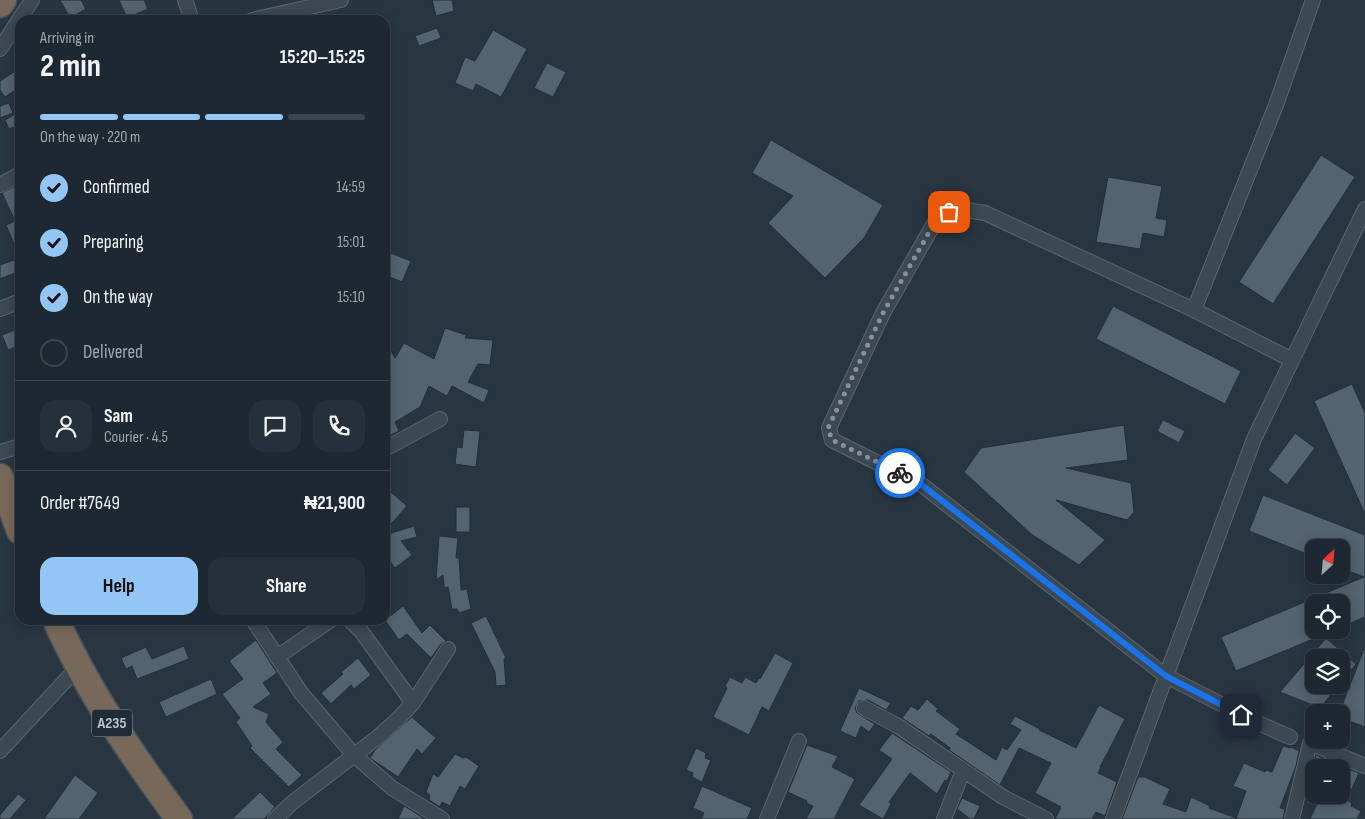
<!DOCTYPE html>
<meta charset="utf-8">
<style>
:root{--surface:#1e2832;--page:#26303a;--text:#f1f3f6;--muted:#a1a6ac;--line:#3c444d;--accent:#94c6f5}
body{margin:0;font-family:"Sofia Sans Condensed",sans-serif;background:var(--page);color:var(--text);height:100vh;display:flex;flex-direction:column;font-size:19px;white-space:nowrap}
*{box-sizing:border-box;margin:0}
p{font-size:16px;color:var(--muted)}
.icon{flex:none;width:28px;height:28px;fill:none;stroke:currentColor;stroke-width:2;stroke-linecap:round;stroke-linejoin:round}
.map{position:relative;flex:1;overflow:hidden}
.panel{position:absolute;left:15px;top:15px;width:375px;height:610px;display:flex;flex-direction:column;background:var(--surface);border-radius:15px;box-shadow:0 2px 12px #0003,0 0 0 1px var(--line)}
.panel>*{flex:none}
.needle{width:32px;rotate:26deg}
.controls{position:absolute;left:1305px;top:539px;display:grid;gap:10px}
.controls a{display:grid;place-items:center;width:45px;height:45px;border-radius:10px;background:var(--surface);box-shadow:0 2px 12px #0003,0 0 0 1px var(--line);font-size:25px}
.pin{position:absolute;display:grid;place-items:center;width:42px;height:42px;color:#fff;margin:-21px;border-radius:10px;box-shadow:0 2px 8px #0006}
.courier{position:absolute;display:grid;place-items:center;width:50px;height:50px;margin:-25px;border:4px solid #1a73e8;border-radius:50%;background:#fff;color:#222;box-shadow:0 1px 6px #0007}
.headline em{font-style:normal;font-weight:700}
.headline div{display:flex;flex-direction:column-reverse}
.headline{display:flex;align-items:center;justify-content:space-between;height:85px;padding:0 25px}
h1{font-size:32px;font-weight:700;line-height:38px}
.bar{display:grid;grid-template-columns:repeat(4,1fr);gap:8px 5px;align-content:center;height:60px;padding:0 25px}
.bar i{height:6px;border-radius:4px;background:var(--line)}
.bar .active{background:var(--accent)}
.bar p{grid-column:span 4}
.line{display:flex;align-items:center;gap:12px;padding:0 25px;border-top:1px solid var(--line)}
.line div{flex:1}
.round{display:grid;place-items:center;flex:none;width:52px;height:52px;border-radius:15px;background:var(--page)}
ol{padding:0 25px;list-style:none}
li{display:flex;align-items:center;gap:15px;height:55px}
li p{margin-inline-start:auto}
li .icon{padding:5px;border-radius:50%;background:var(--accent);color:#111;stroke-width:4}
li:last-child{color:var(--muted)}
li i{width:28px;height:28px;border:2px solid var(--line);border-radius:50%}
.cta{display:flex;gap:10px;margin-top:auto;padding:10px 25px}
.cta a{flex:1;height:58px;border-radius:15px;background:var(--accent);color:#111;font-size:20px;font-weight:700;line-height:58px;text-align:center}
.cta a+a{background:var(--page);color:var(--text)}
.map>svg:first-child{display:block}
</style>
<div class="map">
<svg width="1365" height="819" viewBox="0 0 1365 819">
<rect width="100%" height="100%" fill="#283642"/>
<path fill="#53636f" stroke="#222f39" d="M60,0H81L86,9L70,18Z
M119,0H144L148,9L127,18Z
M432,0H452L454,11L436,16Z
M437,28L441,38L419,46L415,36Z
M493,30L527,49L501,97L476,84L473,91L455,83L465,57L475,61Z
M547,63L566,72L553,97L534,88Z
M20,68V87L5,97L0,90V81Z
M9,103L13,113L0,118V106Z
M20,111V125L9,129L5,120Z
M771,140L883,205L864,238L825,278L768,223L793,196L752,173Z
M1321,155L1355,177L1273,304L1239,282Z
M1108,177L1162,186L1156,218L1167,220L1164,237L1143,233L1140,249L1096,242Z
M15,186L20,195V258L6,225L15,221L2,193Z
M388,252L411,261L402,282L385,275V260Z
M17,259L20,271L0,279V265Z
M1113,306L1241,371L1225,404L1096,339Z
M20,328V345L8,350L2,335Z
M445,328L466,335L465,338L493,340L490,365L478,364L468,382L489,390L484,403L452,386L447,396L429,386L420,407L395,422L399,431L385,438V339L395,358L404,343L434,359Z
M1352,384L1365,413V514L1314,401Z
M1163,420L1185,431L1179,443L1157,431Z
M1124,425L1128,460L1066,468L1131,483L1134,512L1127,520L1056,500L1105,540L1079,565L1031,534L964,472L981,448Z
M464,430L480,431L476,467L455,464L457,447L462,448Z
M1295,433L1315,448L1287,485L1268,470Z
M385,487L407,506L385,531Z
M1263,495L1365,535V617L1341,627V602H1314V630H1335L1236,671L1221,637L1364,577L1341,568V548H1314V557L1249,531Z
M456,507H470V532H456Z
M414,526L417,537L401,541L412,555L395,568L385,555V535Z
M439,536L458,538L456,558H459L461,590L467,589L471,609L459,613L457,609H452L448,587L444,588L443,575L436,580Z
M403,606L422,633L430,625L446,641L441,644L431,658L407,634L399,640L385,620Z
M486,616L506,658L504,659L506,685L496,686L495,672L471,623Z
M1326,638L1356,664L1341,682V658H1314V685H1339L1320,708L1280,692Z
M256,640L277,673L263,683L271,694L253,707L269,714L266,722L283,742L276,749L302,775L289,787L250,748L252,746L236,722L240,718L222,694L243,679L229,661Z
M184,646L189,659L137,679L132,666L126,669L121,658L146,647L152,659Z
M1364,649L1365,650V727L1341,718V708Z
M775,653L793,663L769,711L762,707L749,735L713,717L727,688L725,686L730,677L742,683L745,677L756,683L759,678L760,679Z
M358,658L371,675L354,689L351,685L331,704L321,693L343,674L341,672Z
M211,679L217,694L166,717L159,702Z
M859,688L891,703L886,710L868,700L859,701L855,708L857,713L875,724L869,732L861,726L856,738L840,731Z
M927,699L938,709L936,711L960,729L956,734L996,760L1002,747L1007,750L1021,730L1010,724L1015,716L1040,729L1039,730L1076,748L1099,705L1125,719L1100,767H1101L1098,773L1117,782L1105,816L1096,812L1092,819H1055L1061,807L1035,793L1051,763L1019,748L1000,785L949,750L950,748L931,734L929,736L902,718L911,706L918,710Z
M412,717L436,738L422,754L417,749L398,777L370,758L375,750Z
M892,733L951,772L947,781L945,780L937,794L910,773L889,802L891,804L883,819L859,805L892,759L879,750Z
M807,745L838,756L832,767L855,779L834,819H806L813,806L806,803L807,801L788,792Z
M1283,746L1290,748L1291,747L1299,751L1296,766L1280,808L1285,809L1283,819H1236L1246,791L1233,786L1244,763L1265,772L1266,770L1272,772Z
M696,748L706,753L705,758L711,760L702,782L692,777L693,773L686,770Z
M455,754L463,758L466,757L479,766L465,789L460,786L450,806L442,802L440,807L429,800L430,795L426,792L433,774L438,777Z
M1316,755L1359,773L1347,800L1352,803L1351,806L1361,811L1357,819H1310L1321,795H1341V768H1314V774L1312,773Z
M75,775L98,793L79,819H44Z
M1138,777H1145L1170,789L1163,804L1186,812L1191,797L1210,806L1209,808L1236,818V819H1122Z
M702,786L752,808L747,819H701L704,813L693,808Z
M260,792L275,807L267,816L264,819H232Z
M18,794L26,800L10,819H0V815Z
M962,798L980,806L974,819H970L957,809Z
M404,806L406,807L425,819H398Z"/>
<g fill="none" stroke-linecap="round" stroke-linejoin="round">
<defs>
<path id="street" d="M185,0L192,20
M252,20L341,0
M0,49L32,0
M0,185L20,174
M0,309L20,301
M1194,310L1276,105L1313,0
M385,449L440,419
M0,452L20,446
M253,620L301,693L354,755L392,788L442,819
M350,620L361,631L413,703
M277,657L331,620
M864,708L898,726L1003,797L1046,819
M1290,737L1256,722L1166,676L922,485L832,440L829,428L883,313L939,215L960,209L985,213L1194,310L1292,360
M0,751L78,667
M275,819L293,802L378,737L398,719L413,703L448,649
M767,819L799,741
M944,819L963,771
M1113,819L1254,439L1365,209
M1292,819L1310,743L1365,766"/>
<path id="highway" d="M0,4L3,0
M0,477L20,531
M56,620C88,692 133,756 179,819"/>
</defs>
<use href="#street" stroke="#5a656f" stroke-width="16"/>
<use href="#highway" stroke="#46525c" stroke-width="29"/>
<use href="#street" stroke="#3c4852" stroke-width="14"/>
<use href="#highway" stroke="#776859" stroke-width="26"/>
</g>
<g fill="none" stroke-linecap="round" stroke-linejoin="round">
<path stroke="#86919b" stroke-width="5" stroke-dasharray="0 9" d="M900,473L832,440L828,428L883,313L939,215L949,212"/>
<path stroke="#1a73e8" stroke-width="6" d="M900,473L922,485L1166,676L1241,715"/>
</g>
<g text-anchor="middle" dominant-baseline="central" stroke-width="5" stroke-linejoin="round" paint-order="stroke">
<rect fill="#202d37" stroke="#8b959f" stroke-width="1" x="92" y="709.5" width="40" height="27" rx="4"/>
<g font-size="16" font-weight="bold" fill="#b9c2cb">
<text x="112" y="723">A235</text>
</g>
</g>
</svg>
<div class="controls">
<a><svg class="needle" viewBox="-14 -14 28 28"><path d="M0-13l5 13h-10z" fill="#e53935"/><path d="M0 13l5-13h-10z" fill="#a1a6ac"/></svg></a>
<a><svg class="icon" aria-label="locate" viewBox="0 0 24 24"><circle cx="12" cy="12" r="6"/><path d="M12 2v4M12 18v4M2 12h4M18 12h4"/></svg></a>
<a><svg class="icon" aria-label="layers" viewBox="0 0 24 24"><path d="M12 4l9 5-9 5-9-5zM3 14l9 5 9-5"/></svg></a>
<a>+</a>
<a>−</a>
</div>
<div class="pin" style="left:949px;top:212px;background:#ea580c"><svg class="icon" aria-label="bag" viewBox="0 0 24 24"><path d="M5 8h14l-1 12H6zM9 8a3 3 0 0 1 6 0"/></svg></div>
<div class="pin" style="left:1241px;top:715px;background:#1f2937"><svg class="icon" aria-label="home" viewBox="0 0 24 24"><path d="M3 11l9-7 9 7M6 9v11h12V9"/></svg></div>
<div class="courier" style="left:900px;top:473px"><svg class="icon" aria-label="bike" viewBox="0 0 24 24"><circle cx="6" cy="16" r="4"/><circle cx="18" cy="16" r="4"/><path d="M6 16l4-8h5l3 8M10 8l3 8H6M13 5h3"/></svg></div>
<section class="panel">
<div class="headline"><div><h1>2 min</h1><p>Arriving in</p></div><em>15:20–15:25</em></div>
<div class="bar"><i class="active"></i><i class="active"></i><i class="active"></i><i></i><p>On the way · 220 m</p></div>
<ol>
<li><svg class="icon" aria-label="check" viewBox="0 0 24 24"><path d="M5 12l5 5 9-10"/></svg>Confirmed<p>14:59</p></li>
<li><svg class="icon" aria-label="check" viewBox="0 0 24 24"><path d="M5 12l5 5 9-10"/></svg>Preparing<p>15:01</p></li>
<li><svg class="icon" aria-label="check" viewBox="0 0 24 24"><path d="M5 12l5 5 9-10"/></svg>On the way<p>15:10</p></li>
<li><i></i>Delivered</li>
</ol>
<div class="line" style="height:90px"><a class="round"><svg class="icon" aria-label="person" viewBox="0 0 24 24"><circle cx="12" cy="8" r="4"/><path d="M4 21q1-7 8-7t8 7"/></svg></a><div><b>Sam</b><p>Courier · 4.5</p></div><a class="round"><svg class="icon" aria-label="chat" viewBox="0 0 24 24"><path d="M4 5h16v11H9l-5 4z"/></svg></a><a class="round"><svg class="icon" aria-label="phone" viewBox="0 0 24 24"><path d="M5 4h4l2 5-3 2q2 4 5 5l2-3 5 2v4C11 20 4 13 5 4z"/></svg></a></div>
<div class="line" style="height:65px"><div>Order #7649</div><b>₦21,900</b></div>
<div class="cta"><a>Help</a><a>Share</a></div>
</section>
</div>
